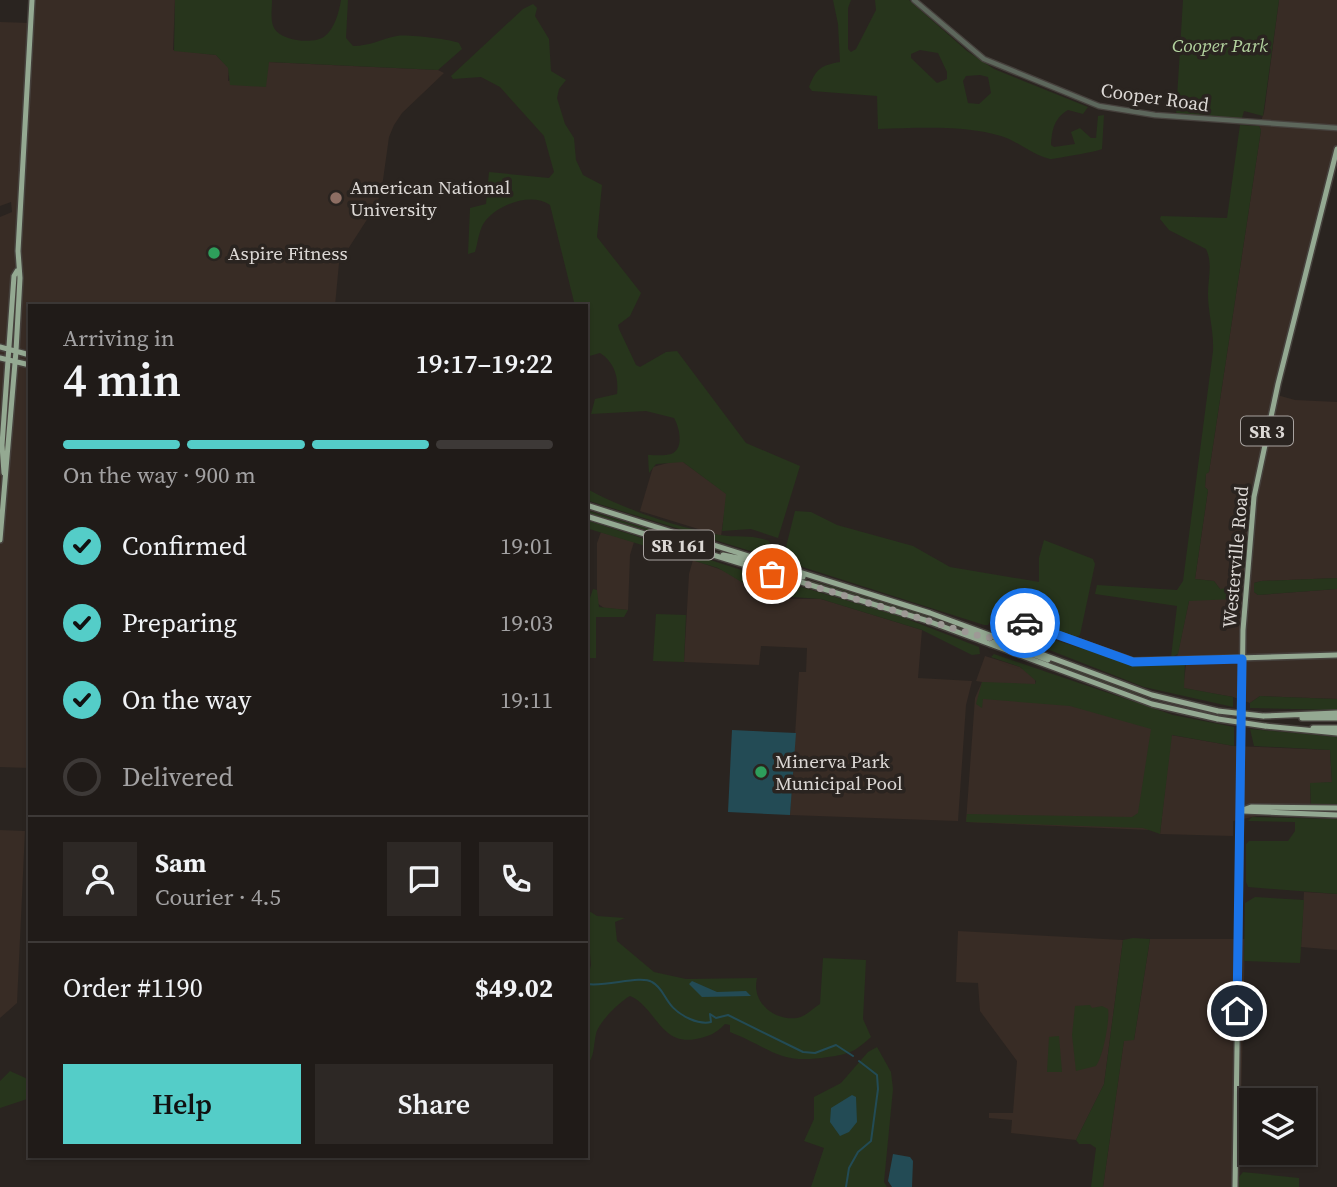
<!DOCTYPE html>
<meta charset="utf-8">
<style>
:root{--surface:#201b18;--page:#2d2825;--text:#f1f3f6;--muted:#a2a1a2;--line:#3d3937;--accent:#54cdc8}
body{margin:0;font-family:"Source Serif 4",serif;background:var(--page);color:var(--text);height:100vh;display:flex;flex-direction:column;font-size:26px;white-space:nowrap}
*{box-sizing:border-box;margin:0}
p{font-size:23px;color:var(--muted)}
.icon{flex:none;width:38px;height:38px;fill:none;stroke:currentColor;stroke-width:2;stroke-linecap:round;stroke-linejoin:round}
.map{position:relative;flex:1;overflow:hidden}
.sheet{position:absolute;left:28px;top:304px;width:560px;height:854px;display:flex;flex-direction:column;background:var(--surface);border-radius:0px;box-shadow:0 2px 5px #0004,0 0 0 2px var(--line)}
.sheet>*{flex:none}
.fabs{position:absolute;left:1239px;top:1088px;display:grid;gap:14px}
.fabs a{display:grid;place-items:center;width:77px;height:77px;border-radius:0px;background:var(--surface);box-shadow:0 2px 5px #0004,0 0 0 2px var(--line);font-size:35px}
.pin{position:absolute;display:grid;place-items:center;width:60px;height:60px;color:#fff;margin:-30px;border:4px solid #fff;border-radius:50%;box-shadow:0 2px 7px #0007}
.courier{position:absolute;display:grid;place-items:center;width:70px;height:70px;margin:-35px;border:5px solid #1a73e8;border-radius:50%;background:#fff;color:#222;box-shadow:0 2px 9px #0007}
.headline em{font-style:normal;font-weight:600}
.headline div{display:flex;flex-direction:column-reverse}
.headline{display:flex;align-items:center;justify-content:space-between;height:119px;padding:0 35px}
h1{font-size:46px;font-weight:600;line-height:52px}
.bar{display:grid;grid-template-columns:repeat(4,1fr);gap:10px 7px;align-content:center;height:84px;padding:0 35px}
.bar i{height:9px;border-radius:5px;background:var(--line)}
.bar .on{background:var(--accent)}
.bar p{grid-column:span 4}
.line{display:flex;align-items:center;gap:18px;padding:0 35px;border-top:2px solid var(--line)}
.line div{flex:1}
.round{display:grid;place-items:center;flex:none;width:74px;height:74px;border-radius:0px;background:var(--page)}
ol{padding:0 35px;list-style:none}
li{display:flex;align-items:center;gap:21px;height:77px}
li p{margin-inline-start:auto}
li .icon{padding:7px;border-radius:50%;background:var(--accent);color:#111;stroke-width:4}
li:last-child{color:var(--muted)}
li i{width:38px;height:38px;border:4px solid var(--line);border-radius:50%}
.action{display:flex;gap:14px;margin-top:auto;padding:14px 35px}
.action a{flex:1;height:80px;border-radius:0px;background:var(--accent);color:#111;font-size:28px;font-weight:600;line-height:80px;text-align:center}
.action a+a{background:var(--page);color:var(--text)}
.map>svg:first-child{display:block}
</style>
<div class="map">
<svg width="1337" height="1187" viewBox="0 0 1337 1187">
<rect width="100%" height="100%" fill="#2a2420"/>
<path fill="#382c25" d="M33,0H175L173,50L216,55L229,68L228,81L268,62L438,70L444,73L402,113L394,125L389,137L382,187L377,204L339,263L335,306H30V768L0,767V217L12,212L11,202L0,206V22L31,23Z
M1279,0H1337V149L1277,395L1295,400L1337,402V578L1261,581L1254,583V592L1258,595L1337,589V699L1260,696L1250,703L1233,697L1183,688L1186,665L1178,663L1177,657L1189,601L1220,589L1214,581L1195,579L1208,490L1205,487L1206,473L1209,472L1261,130L1259,126L1264,113Z
M675,461L683,462L727,494L721,536L640,511L653,467Z
M601,532L634,542L630,555L628,610L604,608L597,603V543Z
M693,560L725,571L750,587L788,599H821L922,630L918,678L972,681L966,705L958,821L790,815L799,672H806L807,648L761,646L759,665L684,662L689,574Z
M985,656L1020,667L1035,677V684L1165,712L1149,830L966,822L975,698L982,682L976,681Z
M1171,735L1234,746L1330,750L1332,782L1310,784L1311,817L1257,816L1233,821V836L1160,834Z
M0,830L25,831L17,1003L0,1018Z
M1304,892L1337,894V950L1301,947Z
M958,931L1123,940L1104,1084L1076,1140L1011,1133L1012,1120L989,1118V1113H1013L1017,1061L980,1011L978,983L956,982Z
M1150,939H1245L1239,1187H1103L1124,1040H1134Z"/>
<path fill="#27351c" fill-rule="evenodd" d="M175,0H272C272,9 270,20 274,28C281,41 314,45 325,36C335,28 339,12 341,0H348L346,38L353,46C370,46 381,39 397,36C406,34 449,39 459,43L462,49L438,70L269,62L266,87L230,85L228,68L216,55L174,51Z
M833,0H851L848,8V49L851,52L856,49L876,10L875,0H909L967,51L994,69L1088,107L1083,114L1068,110C1054,118 1052,130 1051,145L1054,147L1075,144L1071,132L1080,128L1091,138H1096L1098,116L1104,115L1102,149C1099,151 1055,159 1050,159C1034,156 1018,141 1001,136C963,125 917,128 878,129L877,96L812,91L809,87C816,69 821,65 840,62L838,24ZM920,50L938,53L947,72V79L937,83L911,58V54ZM980,75L988,77L991,93L979,104L968,103L963,81L966,76Z
M1183,0H1279L1263,116L1244,111L1242,118L1176,114Z
M533,4L537,8L535,16L549,39L551,71L566,80L559,89L557,98L565,124L574,138L576,160L583,175L602,185L597,237L641,293L630,316L618,325L619,329L636,365L640,367L666,352L677,351L746,443L800,466L778,538L751,529L722,531L726,494L683,462L656,464L649,473L648,455C655,455 665,456 671,454C685,449 679,426 674,418L646,411L591,414L595,399L617,394C619,377 614,362 600,353L586,357V306H575L550,205C532,192 499,204 486,220C479,228 478,242 475,252L468,254L470,208L486,204L489,172L549,178L554,172L544,136L500,87L481,77L453,79L451,76L523,9Z
M1240,125L1259,126L1261,130L1209,472L1206,474L1205,487L1208,490L1195,579L1214,581L1220,589L1233,587V599L1189,601L1178,654L1171,657L1177,606L1095,594L1097,585L1177,590L1183,581L1213,351C1214,331 1208,313 1208,294C1208,277 1213,264 1206,249L1169,230L1160,219L1161,216L1227,218Z
M586,488C617,507 685,530 720,535C738,538 751,534 769,541L773,550L768,555L760,554L586,500Z
M586,510L752,560H751L586,513Z
M795,511L811,512L837,525L913,546L950,567L1039,582V558L1044,540L1093,559L1095,564L1080,635L1074,638L997,609L988,625H984L790,563L784,555Z
M586,520L760,576L762,585L750,587L718,568L586,528Z
M795,577L865,594L971,630V632Z
M1337,578V589L1258,595L1254,592V583L1261,581Z
M785,582L902,617L979,647L980,654L972,655L922,630L821,599L778,596L775,584Z
M593,589L597,590L599,607L628,610L624,617H596V658H586V610Z
M656,614L686,615L684,662L653,661Z
M1007,625L1125,662L1185,663L1184,688L1233,697V707L1144,687L1006,633L1004,628Z
M1011,649L1076,669L1145,696L1116,689Z
M994,654L1173,715L1234,727V746L1172,735L1160,834L1143,828L966,822L967,814L1132,817L1138,813L1151,729L1070,706L983,699L982,708L976,704L982,682L1035,684L1036,681L1020,667L991,657Z
M1260,696L1337,699V710L1250,708V703Z
M1250,729L1337,737V805H1311L1310,783L1332,782L1330,750L1254,746Z
M1252,817L1337,819V894L1248,887L1246,882V844L1249,841H1288L1295,831V822L1248,821Z
M1255,897L1304,900L1300,963L1244,961L1245,903Z
M586,909L597,916L625,918L615,922L617,941L654,972L686,979L757,978C751,1002 774,1021 797,1018C805,1017 813,1008 820,1004L823,958L866,960L863,1019L871,1037C854,1052 850,1054 828,1057C779,1065 773,1049 730,1032V1025L725,1024C715,1034 710,1036 696,1039C660,1046 656,1007 630,996C619,1002 598,1023 596,1034C593,1047 595,1056 586,1067V985L591,965Z
M1133,938L1150,939L1134,1040L1124,1041L1103,1187H1091L1096,1148L1090,1144H1079L1076,1140L1104,1084L1123,940Z
M1090,1005L1092,1008L1102,1006L1108,1009C1110,1020 1103,1057 1096,1066L1076,1071L1072,1035L1075,1006Z
M1059,1036L1062,1072H1047L1049,1037Z
M877,1047L891,1072L893,1089L884,1182L887,1187H811L824,1148L804,1141L814,1119V1097L841,1083L868,1052Z
M10,1071L30,1080V1098L0,1108V1081Z
M1241,1092H1248L1249,1151L1289,1161L1294,1166L1241,1163Z
M1243,1172L1299,1178V1187H1239V1177Z"/>
<path fill="#234b55" d="M732,730L796,733L790,815L728,812Z
M692,981L717,992L746,991L751,996L702,997L689,984Z
M852,1095L856,1097L857,1122L849,1132L840,1136L830,1122L831,1108Z
M893,1154L910,1157L913,1161L912,1187H892L888,1181Z"/>
<g fill="none" stroke-linecap="round" stroke-linejoin="round">
<path stroke="#234b55" stroke-width="2" d="M587,984C607,987 640,975 652,982C667,990 663,1007 690,1019C697,1022 703,1024 711,1022L710,1014L716,1018L728,1015L803,1052L815,1053L836,1045L853,1056
M846,1187L849,1168L858,1152L871,1141L878,1089L877,1075L859,1061"/>
<defs>
<path id="tertiary" d="M914,0L984,59L1099,106L1155,115L1337,128"/>
<path id="primary" d="M0,347L30,355
M0,358L30,365
M4,473L2,445L14,276L17,271
M586,505L930,613L1152,695L1218,711
M586,516L928,621L1152,704L1218,719
M0,540L16,351L20,278L18,251L32,0
M723,555L769,564
M775,573L784,572L803,577
M965,631L986,638L994,635
M994,635L1000,622L1011,618L1133,661L1337,655
M990,644L996,641L1048,660
M1263,716L1337,713
M1302,718H1337
M1265,726L1337,733
M1313,728H1337
M1240,811L1251,807L1337,808
M1243,811L1337,815
M1235,1187L1243,630L1254,497L1278,384L1337,149"/>
</defs>
<use href="#tertiary" stroke="#46413d" stroke-width="7"/>
<use href="#primary" stroke="#46413d" stroke-width="8"/>
<use href="#tertiary" stroke="#5d675c" stroke-width="4.5"/>
<use href="#primary" stroke="#94a992" stroke-width="5"/>
<defs>
<path id="primary-bridge" d="M1218,711L1263,716
M1218,719L1265,726"/>
</defs>
<use href="#primary-bridge" stroke="#46413d" stroke-width="8" stroke-linecap="butt"/>
<use href="#primary-bridge" stroke="#94a992" stroke-width="5"/>
</g>
<g fill="none" stroke-linecap="round" stroke-linejoin="round">
<path stroke="#9e9996" stroke-width="7" stroke-dasharray="0 12.6" d="M772,574L986,638L992,637L1000,622L1006,618L1025,623"/>
<path stroke="#1a73e8" stroke-width="9" d="M1025,623L1133,662L1242,659L1237,1011"/>
</g>
<circle fill="#8d6e63" stroke="#2a2420" stroke-width="2.5" cx="336" cy="198" r="7"/>
<g fill="#2e9e5b" stroke="#2a2420" stroke-width="2.5">
<circle cx="214" cy="253" r="7"/>
<circle cx="761" cy="772" r="7"/>
</g>
<g text-anchor="middle" dominant-baseline="central" stroke-width="7" stroke-linejoin="round" paint-order="stroke">
<g fill="#2a2420" stroke="#a7a29f" stroke-width="2">
<rect x="1241" y="416.5" width="52" height="29" rx="5"/>
<rect x="644" y="530.5" width="70" height="29" rx="5"/>
</g>
<g font-size="18" font-weight="bold" fill="#dcd8d5">
<text x="1267" y="431">SR 3</text>
<text x="679" y="545">SR 161</text>
</g>
<g font-size="19" font-style="italic" fill="#b3d39f" stroke="#2a2420">
<text x="1220" y="45">Cooper Park</text>
</g>
<g font-size="19" fill="#dcd8d5" stroke="#2a2420">
<text transform="translate(1155 97) rotate(8)">Cooper Road</text>
<text transform="translate(1235 557) rotate(-85)">Westerville Road</text>
</g>
<g font-size="19" fill="#dcd8d5" stroke="#2a2420" text-anchor="start">
<text x="350" y="187">American National<tspan x="350" dy="22">University</tspan></text>
<text x="228" y="253">Aspire Fitness</text>
<text x="775" y="761">Minerva Park<tspan x="775" dy="22">Municipal Pool</tspan></text>
</g>
</g>
</svg>
<div class="fabs">
<a><svg class="icon" aria-label="layers" viewBox="0 0 24 24"><path d="M12 4l9 5-9 5-9-5zM3 14l9 5 9-5"/></svg></a>
</div>
<div class="pin" style="left:772px;top:574px;background:#ea580c"><svg class="icon" aria-label="bag" viewBox="0 0 24 24"><path d="M5 8h14l-1 12H6zM9 8a3 3 0 0 1 6 0"/></svg></div>
<div class="pin" style="left:1237px;top:1011px;background:#1f2937"><svg class="icon" aria-label="home" viewBox="0 0 24 24"><path d="M3 11l9-7 9 7M6 9v11h12V9"/></svg></div>
<div class="courier" style="left:1025px;top:623px"><svg class="icon" aria-label="car" viewBox="0 0 24 24"><path d="M5 17H2v-5l4-1 3-4h7l3 4 3 1v5h-3M9 17h6M6 11h13"/><circle cx="7" cy="17" r="2"/><circle cx="17" cy="17" r="2"/></svg></div>
<section class="sheet">
<div class="headline"><div><h1>4 min</h1><p>Arriving in</p></div><em>19:17–19:22</em></div>
<div class="bar"><i class="on"></i><i class="on"></i><i class="on"></i><i></i><p>On the way · 900 m</p></div>
<ol>
<li><svg class="icon" aria-label="check" viewBox="0 0 24 24"><path d="M5 12l5 5 9-10"/></svg>Confirmed<p>19:01</p></li>
<li><svg class="icon" aria-label="check" viewBox="0 0 24 24"><path d="M5 12l5 5 9-10"/></svg>Preparing<p>19:03</p></li>
<li><svg class="icon" aria-label="check" viewBox="0 0 24 24"><path d="M5 12l5 5 9-10"/></svg>On the way<p>19:11</p></li>
<li><i></i>Delivered</li>
</ol>
<div class="line" style="height:126px"><a class="round"><svg class="icon" aria-label="person" viewBox="0 0 24 24"><circle cx="12" cy="8" r="4"/><path d="M4 21q1-7 8-7t8 7"/></svg></a><div><b>Sam</b><p>Courier · 4.5</p></div><a class="round"><svg class="icon" aria-label="chat" viewBox="0 0 24 24"><path d="M4 5h16v11H9l-5 4z"/></svg></a><a class="round"><svg class="icon" aria-label="phone" viewBox="0 0 24 24"><path d="M5 4h4l2 5-3 2q2 4 5 5l2-3 5 2v4C11 20 4 13 5 4z"/></svg></a></div>
<div class="line" style="height:91px"><div>Order #1190</div><b>$49.02</b></div>
<div class="action"><a>Help</a><a>Share</a></div>
</section>
</div>
